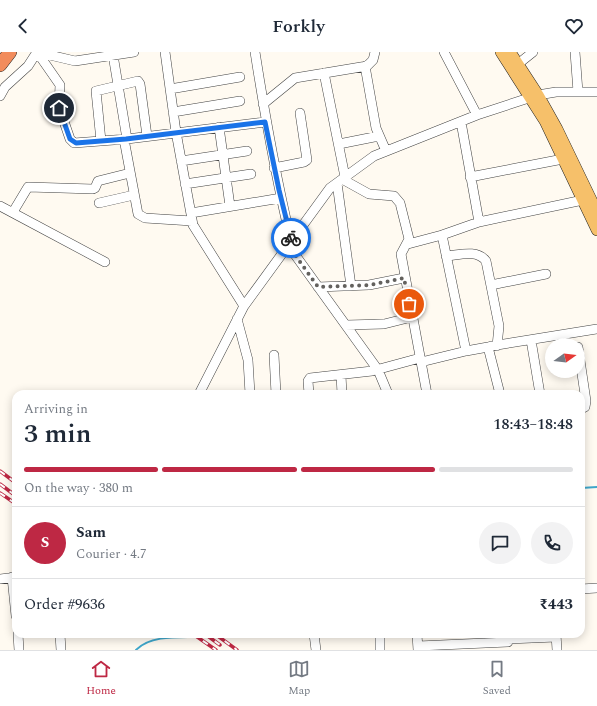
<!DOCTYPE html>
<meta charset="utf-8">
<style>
:root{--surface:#fff;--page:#f2f2f3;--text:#1f2937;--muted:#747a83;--line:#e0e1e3;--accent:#be2844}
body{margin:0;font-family:Spectral,serif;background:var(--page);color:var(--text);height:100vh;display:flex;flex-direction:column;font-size:15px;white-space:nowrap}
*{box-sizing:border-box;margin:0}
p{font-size:13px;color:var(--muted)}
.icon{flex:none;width:22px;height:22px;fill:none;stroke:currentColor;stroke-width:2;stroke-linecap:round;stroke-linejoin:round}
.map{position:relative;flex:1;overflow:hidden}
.side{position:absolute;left:12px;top:338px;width:573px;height:248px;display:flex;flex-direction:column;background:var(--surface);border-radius:12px;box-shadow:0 2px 10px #0003}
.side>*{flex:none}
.needle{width:26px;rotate:76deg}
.tools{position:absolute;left:545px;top:286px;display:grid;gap:8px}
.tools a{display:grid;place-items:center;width:40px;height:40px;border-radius:50%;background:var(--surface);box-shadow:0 2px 10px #0003;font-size:20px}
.pin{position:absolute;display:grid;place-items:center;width:34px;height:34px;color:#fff;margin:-17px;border:2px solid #fff;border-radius:50%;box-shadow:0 1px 4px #0007}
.courier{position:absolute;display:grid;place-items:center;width:40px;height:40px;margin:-20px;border:3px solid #1a73e8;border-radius:50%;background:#fff;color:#222;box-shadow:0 1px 5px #0007}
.overview em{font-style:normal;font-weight:600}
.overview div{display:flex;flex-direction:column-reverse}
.overview{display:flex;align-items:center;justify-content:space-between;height:68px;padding:0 12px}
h1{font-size:26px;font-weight:600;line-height:30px}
.bar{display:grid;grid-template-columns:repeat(4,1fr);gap:6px 4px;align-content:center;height:48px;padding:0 12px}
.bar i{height:5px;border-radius:3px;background:var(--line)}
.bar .current{background:var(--accent)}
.bar p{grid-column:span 4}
.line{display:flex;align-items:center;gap:10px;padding:0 12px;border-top:1px solid var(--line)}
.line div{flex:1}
.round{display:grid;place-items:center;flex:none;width:42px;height:42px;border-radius:21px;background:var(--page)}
header{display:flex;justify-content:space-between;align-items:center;height:52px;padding:0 12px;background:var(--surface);font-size:18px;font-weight:600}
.menu{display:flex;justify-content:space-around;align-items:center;height:56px;border-top:1px solid var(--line);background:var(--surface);font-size:11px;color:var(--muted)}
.menu a{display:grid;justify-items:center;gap:2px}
.menu .current{color:var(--accent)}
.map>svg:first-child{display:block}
</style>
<header><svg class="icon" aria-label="back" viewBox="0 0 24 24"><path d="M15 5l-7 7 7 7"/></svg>Forkly<svg class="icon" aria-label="heart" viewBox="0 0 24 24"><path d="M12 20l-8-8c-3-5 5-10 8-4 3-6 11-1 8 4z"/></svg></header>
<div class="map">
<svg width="597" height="598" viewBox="0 0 597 598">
<rect width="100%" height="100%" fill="#fffaf1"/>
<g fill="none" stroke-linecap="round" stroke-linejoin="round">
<path stroke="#3fa7cb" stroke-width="2" d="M581,436L597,435
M136,598C148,585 172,585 188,585"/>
<defs>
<path id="minor" d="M37,0L75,9L134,0
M165,0L176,80L193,173L244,254
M255,0C265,64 276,126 291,189
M444,0L477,63
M575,0L578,40
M113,3L127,87
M518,12L533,0
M365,14L376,76L386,99
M324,21L345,125
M170,37L240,25
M0,44L5,35L28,14L37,0L60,33L59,55L70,87L74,91L127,87L265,70
M263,52L295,26L367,14L373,8L375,0
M173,60L240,49
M461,70L479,170L442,183L466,299L488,295L500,342
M219,75L230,154
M124,87L138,162L145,166L192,169
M101,89L96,39L138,29L140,32L147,84
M339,92L379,84
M181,109L247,99
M274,116L304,110L307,108L300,61
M470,125L563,107
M342,127L369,142L394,144L400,151L409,187L401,202L427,342
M337,131L351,234
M185,132L251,122
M99,151L134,143
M0,154L105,210
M13,160L28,135L93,137L95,136L98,129L130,121
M191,161L281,146
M479,170L583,148
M408,192L442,183
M288,193L378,318L388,342
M446,204C459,203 477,197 486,209L499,274L497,294
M491,233L546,222
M318,235L369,233L404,226
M237,267L248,308L250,342
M346,273L384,272L412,265
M531,288L540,342
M491,294L597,277
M578,295L586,349L585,355L581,357
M274,303L276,342
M421,310L466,299
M341,323L342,342
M199,342L244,254L330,136L374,104L477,63L538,43L556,40H597
M309,342L308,329L310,326L372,319L420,306
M12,525L16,564
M0,527L16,525
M581,537L597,536
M18,582L19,598
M60,582L61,598
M314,582L316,598
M380,582V598
M417,582L418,598
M556,582L557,598
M507,587L556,585
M418,594L508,590"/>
<path id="major" d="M501,0L545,69L597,178
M510,0L538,43L557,77L597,160"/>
<path id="highway" d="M0,13L10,0"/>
</defs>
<use href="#minor" stroke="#424242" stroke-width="10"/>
<use href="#major" stroke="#202020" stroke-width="12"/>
<use href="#highway" stroke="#202020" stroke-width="14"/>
<use href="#minor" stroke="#fff" stroke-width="9"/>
<use href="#major" stroke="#f6c06a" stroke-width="11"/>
<use href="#highway" stroke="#f28c5c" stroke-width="13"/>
<defs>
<path id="rail" d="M0,419L16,431
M0,432L16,444
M0,441L16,452
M193,582L216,598
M205,582L220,593
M215,582L237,598"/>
</defs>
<use href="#rail" stroke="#be2844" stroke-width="3.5"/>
<use href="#rail" stroke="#fff" stroke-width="2" stroke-dasharray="6" stroke-linecap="butt"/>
</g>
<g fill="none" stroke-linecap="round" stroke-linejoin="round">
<path stroke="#63615e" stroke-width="4" stroke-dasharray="0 7.2" d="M291,186V189L288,193L318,235L370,233L404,226L409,252"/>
<path stroke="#1a73e8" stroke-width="5" d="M59,56L70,87L76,91L126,87L265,70L279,138L291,186"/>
</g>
</svg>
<div class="tools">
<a><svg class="needle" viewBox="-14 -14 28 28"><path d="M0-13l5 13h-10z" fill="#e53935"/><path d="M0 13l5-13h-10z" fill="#747a83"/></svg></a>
</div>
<div class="pin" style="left:409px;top:252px;background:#ea580c"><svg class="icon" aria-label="bag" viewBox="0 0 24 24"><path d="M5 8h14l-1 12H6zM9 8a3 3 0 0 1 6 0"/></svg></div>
<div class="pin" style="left:59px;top:56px;background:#1f2937"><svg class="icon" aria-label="home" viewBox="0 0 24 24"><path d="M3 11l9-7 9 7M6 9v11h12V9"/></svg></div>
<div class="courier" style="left:291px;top:186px"><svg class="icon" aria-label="bike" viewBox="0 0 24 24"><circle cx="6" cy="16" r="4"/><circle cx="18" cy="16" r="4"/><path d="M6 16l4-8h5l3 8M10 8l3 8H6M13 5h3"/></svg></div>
<section class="side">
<div class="overview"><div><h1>3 min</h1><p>Arriving in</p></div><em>18:43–18:48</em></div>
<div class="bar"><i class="current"></i><i class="current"></i><i class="current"></i><i></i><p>On the way · 380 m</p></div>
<div class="line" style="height:72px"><b class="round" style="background:var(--accent);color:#fff">S</b><div><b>Sam</b><p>Courier · 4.7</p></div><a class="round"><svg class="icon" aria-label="chat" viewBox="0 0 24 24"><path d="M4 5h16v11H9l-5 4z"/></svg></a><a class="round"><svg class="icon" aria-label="phone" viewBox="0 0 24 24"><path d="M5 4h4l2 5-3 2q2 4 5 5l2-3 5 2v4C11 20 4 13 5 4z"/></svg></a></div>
<div class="line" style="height:52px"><div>Order #9636</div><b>₹443</b></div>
</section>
</div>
<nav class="menu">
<a class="current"><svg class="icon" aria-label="home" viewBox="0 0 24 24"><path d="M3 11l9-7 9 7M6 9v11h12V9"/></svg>Home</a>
<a><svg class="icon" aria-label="map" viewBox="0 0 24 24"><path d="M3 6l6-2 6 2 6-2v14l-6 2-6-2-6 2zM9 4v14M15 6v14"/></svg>Map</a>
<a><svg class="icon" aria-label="saved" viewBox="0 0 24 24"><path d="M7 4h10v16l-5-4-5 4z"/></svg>Saved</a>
</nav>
